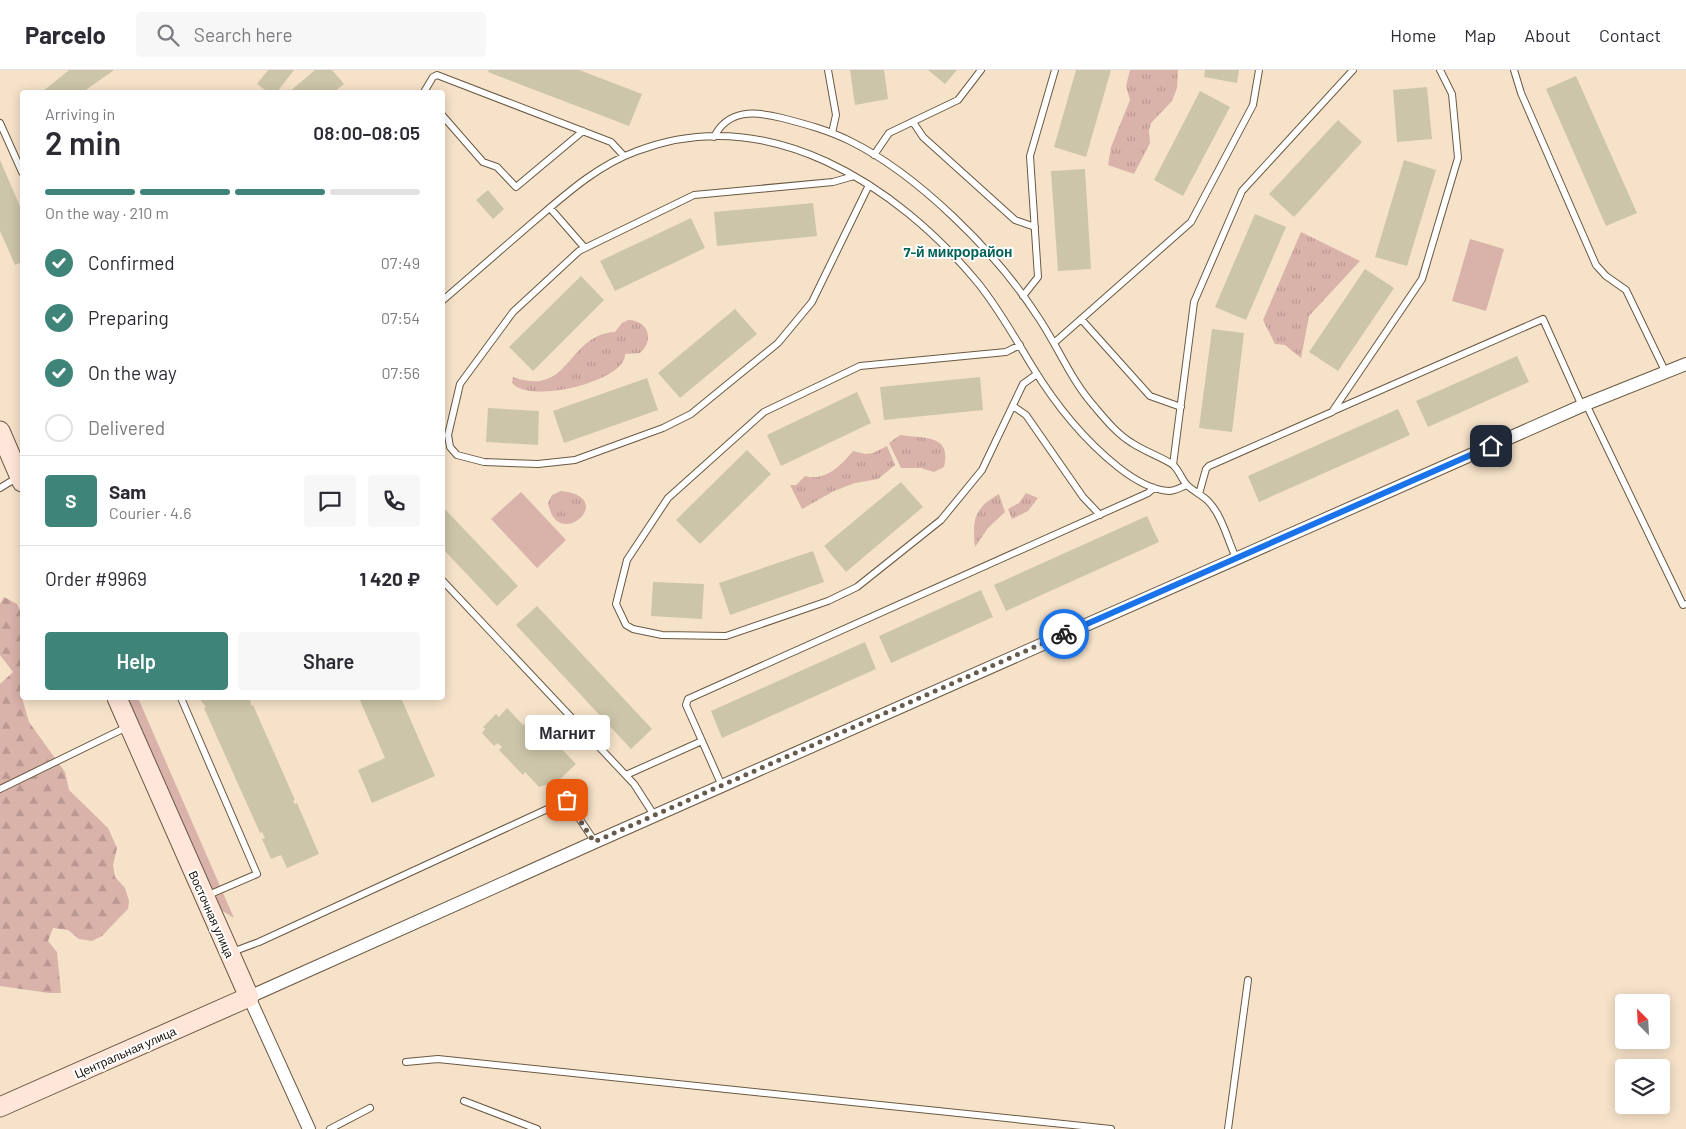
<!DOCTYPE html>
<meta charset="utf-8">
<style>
:root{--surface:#fff;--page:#f7f7f7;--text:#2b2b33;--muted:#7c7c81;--line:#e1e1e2;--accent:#3f8478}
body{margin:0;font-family:Barlow,sans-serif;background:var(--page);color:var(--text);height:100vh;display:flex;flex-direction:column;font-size:19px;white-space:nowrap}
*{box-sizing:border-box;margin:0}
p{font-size:16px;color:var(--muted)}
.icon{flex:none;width:28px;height:28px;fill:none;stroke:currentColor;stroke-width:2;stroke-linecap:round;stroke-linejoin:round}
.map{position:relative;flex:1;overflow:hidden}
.side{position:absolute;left:20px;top:20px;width:425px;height:610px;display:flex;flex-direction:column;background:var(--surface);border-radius:5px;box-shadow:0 2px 12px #0003}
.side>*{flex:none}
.needle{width:32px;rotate:336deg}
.fabs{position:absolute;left:1615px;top:924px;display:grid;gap:10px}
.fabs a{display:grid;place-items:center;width:55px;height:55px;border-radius:5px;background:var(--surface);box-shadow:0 2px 12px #0003;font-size:25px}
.pin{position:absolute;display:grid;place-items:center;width:42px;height:42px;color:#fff;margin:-21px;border-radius:10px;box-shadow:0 2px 8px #0006}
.courier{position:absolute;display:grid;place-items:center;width:50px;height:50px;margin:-25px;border:4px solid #1a73e8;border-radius:50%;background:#fff;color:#222;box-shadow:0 1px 6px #0007}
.bubble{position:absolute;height:35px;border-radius:5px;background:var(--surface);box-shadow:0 2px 12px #0003;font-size:16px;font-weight:600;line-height:35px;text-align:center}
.headline em{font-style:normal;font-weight:600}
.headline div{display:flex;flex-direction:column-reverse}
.headline{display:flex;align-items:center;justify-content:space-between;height:85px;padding:0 25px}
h1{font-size:32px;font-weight:600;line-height:38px}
.bar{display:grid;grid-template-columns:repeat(4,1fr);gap:8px 5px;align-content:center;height:60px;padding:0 25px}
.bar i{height:6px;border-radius:4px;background:var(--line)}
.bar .on{background:var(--accent)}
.bar p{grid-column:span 4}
.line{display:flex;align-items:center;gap:12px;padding:0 25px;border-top:1px solid var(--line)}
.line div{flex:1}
.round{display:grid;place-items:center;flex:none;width:52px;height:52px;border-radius:5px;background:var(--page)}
ol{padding:0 25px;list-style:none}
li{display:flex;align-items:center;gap:15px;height:55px}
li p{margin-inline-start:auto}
li .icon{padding:5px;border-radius:50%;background:var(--accent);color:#fff;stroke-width:4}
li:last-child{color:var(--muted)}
li i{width:28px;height:28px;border:2px solid var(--line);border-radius:50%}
.action{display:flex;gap:10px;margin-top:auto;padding:10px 25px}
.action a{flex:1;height:58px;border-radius:5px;background:var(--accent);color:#fff;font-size:20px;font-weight:600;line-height:58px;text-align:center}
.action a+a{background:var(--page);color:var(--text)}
header{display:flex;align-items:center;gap:30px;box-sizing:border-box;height:70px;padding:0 25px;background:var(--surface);border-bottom:1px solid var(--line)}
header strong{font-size:24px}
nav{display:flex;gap:28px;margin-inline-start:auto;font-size:18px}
.search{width:350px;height:45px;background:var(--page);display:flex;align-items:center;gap:12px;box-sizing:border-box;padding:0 18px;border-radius:5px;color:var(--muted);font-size:19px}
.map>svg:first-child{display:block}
</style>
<header>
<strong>Parcelo</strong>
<div class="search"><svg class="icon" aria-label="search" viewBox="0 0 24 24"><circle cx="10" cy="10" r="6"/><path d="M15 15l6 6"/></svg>Search here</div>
<nav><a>Home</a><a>Map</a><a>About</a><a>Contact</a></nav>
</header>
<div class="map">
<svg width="1686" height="1059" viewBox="0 0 1686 1059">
<defs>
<pattern id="forest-firs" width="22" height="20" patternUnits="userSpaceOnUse" patternTransform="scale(1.25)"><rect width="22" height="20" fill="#d9b2aa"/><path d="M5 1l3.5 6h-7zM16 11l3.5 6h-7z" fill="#ba9891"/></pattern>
<pattern id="park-tufts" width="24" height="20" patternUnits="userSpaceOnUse" patternTransform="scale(1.25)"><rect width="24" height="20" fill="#d9b2aa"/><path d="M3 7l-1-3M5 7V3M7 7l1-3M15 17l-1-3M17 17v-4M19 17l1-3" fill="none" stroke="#ba9891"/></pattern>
</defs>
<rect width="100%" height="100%" fill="#f6e2c9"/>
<path fill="#d9b2aa" d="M1470,169L1504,179L1486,241L1452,231Z
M521,422L566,470L537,498L491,449Z
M126,628H138L220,816L211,820Z
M223,823L234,848L221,840L215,827Z"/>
<path fill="url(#forest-firs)" d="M4,527L17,534L22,545V628L29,652L65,702L69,720L108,758L117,778L113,795L115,807L125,818L129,831L128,839L120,847L102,866L92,871L79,869L68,860L53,858L48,871L57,882L61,923H49L0,916V614L13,602L0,585V534Z"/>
<path fill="url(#park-tufts)" d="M1130,0H1178L1177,18L1172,31L1151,53L1149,60L1150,73L1134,104L1108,95L1111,77L1130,30L1126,16Z
M1301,162L1360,191L1309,246L1301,288L1285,275L1275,274L1263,250Z
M628,250C648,250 655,270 640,283L625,284C627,311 530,335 512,313L513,307C571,328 566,265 615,262L622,253Z
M900,365C923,369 952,363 944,397L934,402L921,398H901L889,373Z
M887,376L895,395L878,409L855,413L834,421L802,439L790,415H796L805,406C826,412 841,395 853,381L865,384L873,383Z
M561,421C620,427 557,484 548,433L552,425Z
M1026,423L1038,428L1028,441L1012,449L1008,439L1019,433Z
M999,424L1005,442L988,458L975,477C972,450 974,438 999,424Z"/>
<path fill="#cdc5a9" d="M69,0H114L83,22H42Z
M268,0H294L277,22H268L257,14Z
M315,0H332L344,14L334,22H289Z
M489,0H579L642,24L629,56L488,2Z
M850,0H884L888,29L855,35Z
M928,0H957L945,14Z
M1076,0H1111L1086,87L1054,77Z
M1205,0H1239L1237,13L1204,7Z
M1576,6L1637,143L1606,156L1546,19Z
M1427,17L1432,69L1397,72L1393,20Z
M1200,21L1230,37L1183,126L1154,110Z
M1338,50L1362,72L1294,147L1269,124Z
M0,90L22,141V192L15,195L0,161Z
M1404,90L1436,100L1407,196L1375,187Z
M1085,99L1091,199L1058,201L1051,101Z
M488,120L504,139L493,149L476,130Z
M813,133L817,166L717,176L714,142Z
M1255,144L1286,157L1246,250L1215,237Z
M691,148L705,178L615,221L600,191Z
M1365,199L1394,218L1338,301L1309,282Z
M581,206L604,230L533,301L509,277Z
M735,239L757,264L680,328L658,303Z
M1212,259L1244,263L1232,362L1199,358Z
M1517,286L1529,312L1428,357L1416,331Z
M980,307L983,340L884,350L880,317Z
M647,308L658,340L564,373L553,341Z
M857,322L871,353L781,396L767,365Z
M488,338L539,341L538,375L486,372Z
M1398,339L1410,365L1259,432L1248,406Z
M747,380L771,404L700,474L676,450Z
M901,412L923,437L846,502L824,476Z
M442,436L518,516L497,536L442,478Z
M1147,446L1159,472L1006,541L994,515Z
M813,481L824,512L730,545L719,513Z
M653,512L704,514L702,549L651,546Z
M981,520L993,547L891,593L879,566Z
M537,536L652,659L631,679L516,555Z
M865,572L876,599L722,668L711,641Z
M199,628H250L251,636L253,635L295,730L293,731L295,734L297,733L319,784L287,798L281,785L271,789L262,769L265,768L262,762L260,763L204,638L206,637Z
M359,628H401L435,706L372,733L358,700L385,688Z
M507,638L523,655L532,648L576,694L557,712L539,717L525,702L523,705L499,680L502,677L498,673L494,676L482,663L485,659L483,657L496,644L499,647Z"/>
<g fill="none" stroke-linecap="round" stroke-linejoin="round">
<defs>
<path id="lane" d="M828,0L836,45L832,63
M1514,0L1521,23L1596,195L1606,206L1626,220L1666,303
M424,22L433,7L437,5L611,72L624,86
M442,45L483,92L497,97L516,117L583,61
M913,52L923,67L1015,150L1035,157
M0,53L22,102
M714,67C728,39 755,41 782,48C805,54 828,60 850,71C917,104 995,181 1036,244C1057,274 1070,309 1094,336C1105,349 1117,364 1132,373C1144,381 1159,386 1172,394C1179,399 1181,409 1187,415C1193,421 1202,425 1208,431C1222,445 1228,471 1236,488
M874,85L889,63L958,30L981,0
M854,106L833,112L694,125L579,181L513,242L460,314L448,365L450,377L457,385L484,392L538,394L575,390L663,358L691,344L778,273L812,232L869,115
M550,138L584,177
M1023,226L1038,207L1030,86L1055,0
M442,231C472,205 502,179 532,153C565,125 596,96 637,81C768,31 897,115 978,213C999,239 1015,268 1032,296C1055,334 1083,369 1118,397C1132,408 1150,420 1169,421C1175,421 1181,417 1187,415
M1081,249L1150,326L1181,337
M1054,273L1191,152L1253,35L1259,0
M1020,275L1006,282L860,296L764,342L668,428L627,490L616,534L626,555L633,559L662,565L726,566L828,531L857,517L941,450L982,400L1023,314L1037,304
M1586,334L1683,535L1686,534
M1013,336L1026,345L1083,427L1100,445
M1333,341L1543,249L1582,336
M1173,395L1194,232L1242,121L1353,0
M0,418L18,407
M1199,424L1206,399L1209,396L1332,342L1422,209L1458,88L1452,24L1440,0
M442,510L634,714L654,745
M181,628L257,804L206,826
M626,705L702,671
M722,716L686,635L688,629L1148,423L1154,418
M0,719L127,657
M232,882L259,872L567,730L595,772
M406,992L438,989L1111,1059
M464,1031L537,1059
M330,1059L370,1038
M1228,1059L1248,910"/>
<path id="street" d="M309,1059L249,927L595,772L1586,334L1686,294"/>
<path id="secondary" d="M0,361L22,412
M0,1037L249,927L117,628"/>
</defs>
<use href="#lane" stroke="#6a5943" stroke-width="8"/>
<use href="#street" stroke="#6a5943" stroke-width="14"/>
<use href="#secondary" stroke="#6a5943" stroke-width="21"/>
<use href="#lane" stroke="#fff" stroke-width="6"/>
<use href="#street" stroke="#fff" stroke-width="12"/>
<use href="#secondary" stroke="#ffe6d8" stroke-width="19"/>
</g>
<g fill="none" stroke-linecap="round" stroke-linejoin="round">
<path stroke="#665b4c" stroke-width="5" stroke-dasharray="0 9" d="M567,730L594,772L1064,564"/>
<path stroke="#1a73e8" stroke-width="6" d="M1064,564L1491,376"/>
</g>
<g text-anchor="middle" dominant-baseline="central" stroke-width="4" stroke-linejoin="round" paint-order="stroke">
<g font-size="12" fill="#191209" stroke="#fff">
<text transform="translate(212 844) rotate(66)">Восточная улица</text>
<text transform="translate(125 982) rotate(-24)">Центральная улица</text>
</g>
<g font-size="14" font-weight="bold" fill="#006256" stroke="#fff">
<text x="958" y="181">7-й микрорайон</text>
</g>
</g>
</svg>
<div class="fabs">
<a><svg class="needle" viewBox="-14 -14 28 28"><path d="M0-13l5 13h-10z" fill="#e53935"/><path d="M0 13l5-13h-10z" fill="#7c7c81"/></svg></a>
<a><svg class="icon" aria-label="layers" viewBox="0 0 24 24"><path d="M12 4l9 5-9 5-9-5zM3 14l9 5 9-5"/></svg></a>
</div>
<div class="pin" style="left:567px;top:730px;background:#ea580c"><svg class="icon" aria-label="bag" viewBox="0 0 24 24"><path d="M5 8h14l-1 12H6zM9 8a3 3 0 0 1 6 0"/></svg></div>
<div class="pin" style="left:1491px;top:376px;background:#1f2937"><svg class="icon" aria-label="home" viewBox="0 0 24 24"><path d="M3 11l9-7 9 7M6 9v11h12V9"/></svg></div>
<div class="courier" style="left:1064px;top:564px"><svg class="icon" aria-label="bike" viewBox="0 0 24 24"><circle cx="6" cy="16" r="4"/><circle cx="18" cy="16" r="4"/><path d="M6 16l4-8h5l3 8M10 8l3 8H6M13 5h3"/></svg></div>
<div class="bubble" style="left:525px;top:645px;width:85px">Магнит</div>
<section class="side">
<div class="headline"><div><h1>2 min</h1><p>Arriving in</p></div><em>08:00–08:05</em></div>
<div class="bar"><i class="on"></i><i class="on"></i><i class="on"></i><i></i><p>On the way · 210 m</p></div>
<ol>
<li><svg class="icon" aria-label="check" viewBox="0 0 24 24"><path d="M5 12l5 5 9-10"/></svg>Confirmed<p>07:49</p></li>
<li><svg class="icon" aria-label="check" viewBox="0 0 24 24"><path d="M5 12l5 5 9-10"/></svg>Preparing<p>07:54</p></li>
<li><svg class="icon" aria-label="check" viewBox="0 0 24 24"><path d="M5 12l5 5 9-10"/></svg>On the way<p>07:56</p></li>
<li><i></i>Delivered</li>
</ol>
<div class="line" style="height:90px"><b class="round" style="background:var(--accent);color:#fff">S</b><div><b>Sam</b><p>Courier · 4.6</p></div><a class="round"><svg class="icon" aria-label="chat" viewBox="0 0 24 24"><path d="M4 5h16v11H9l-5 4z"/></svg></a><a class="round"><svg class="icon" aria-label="phone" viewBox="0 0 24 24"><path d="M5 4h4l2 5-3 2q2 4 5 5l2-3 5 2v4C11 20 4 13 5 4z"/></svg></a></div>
<div class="line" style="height:65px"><div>Order #9969</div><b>1 420 ₽</b></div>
<div class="action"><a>Help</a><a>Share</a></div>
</section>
</div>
